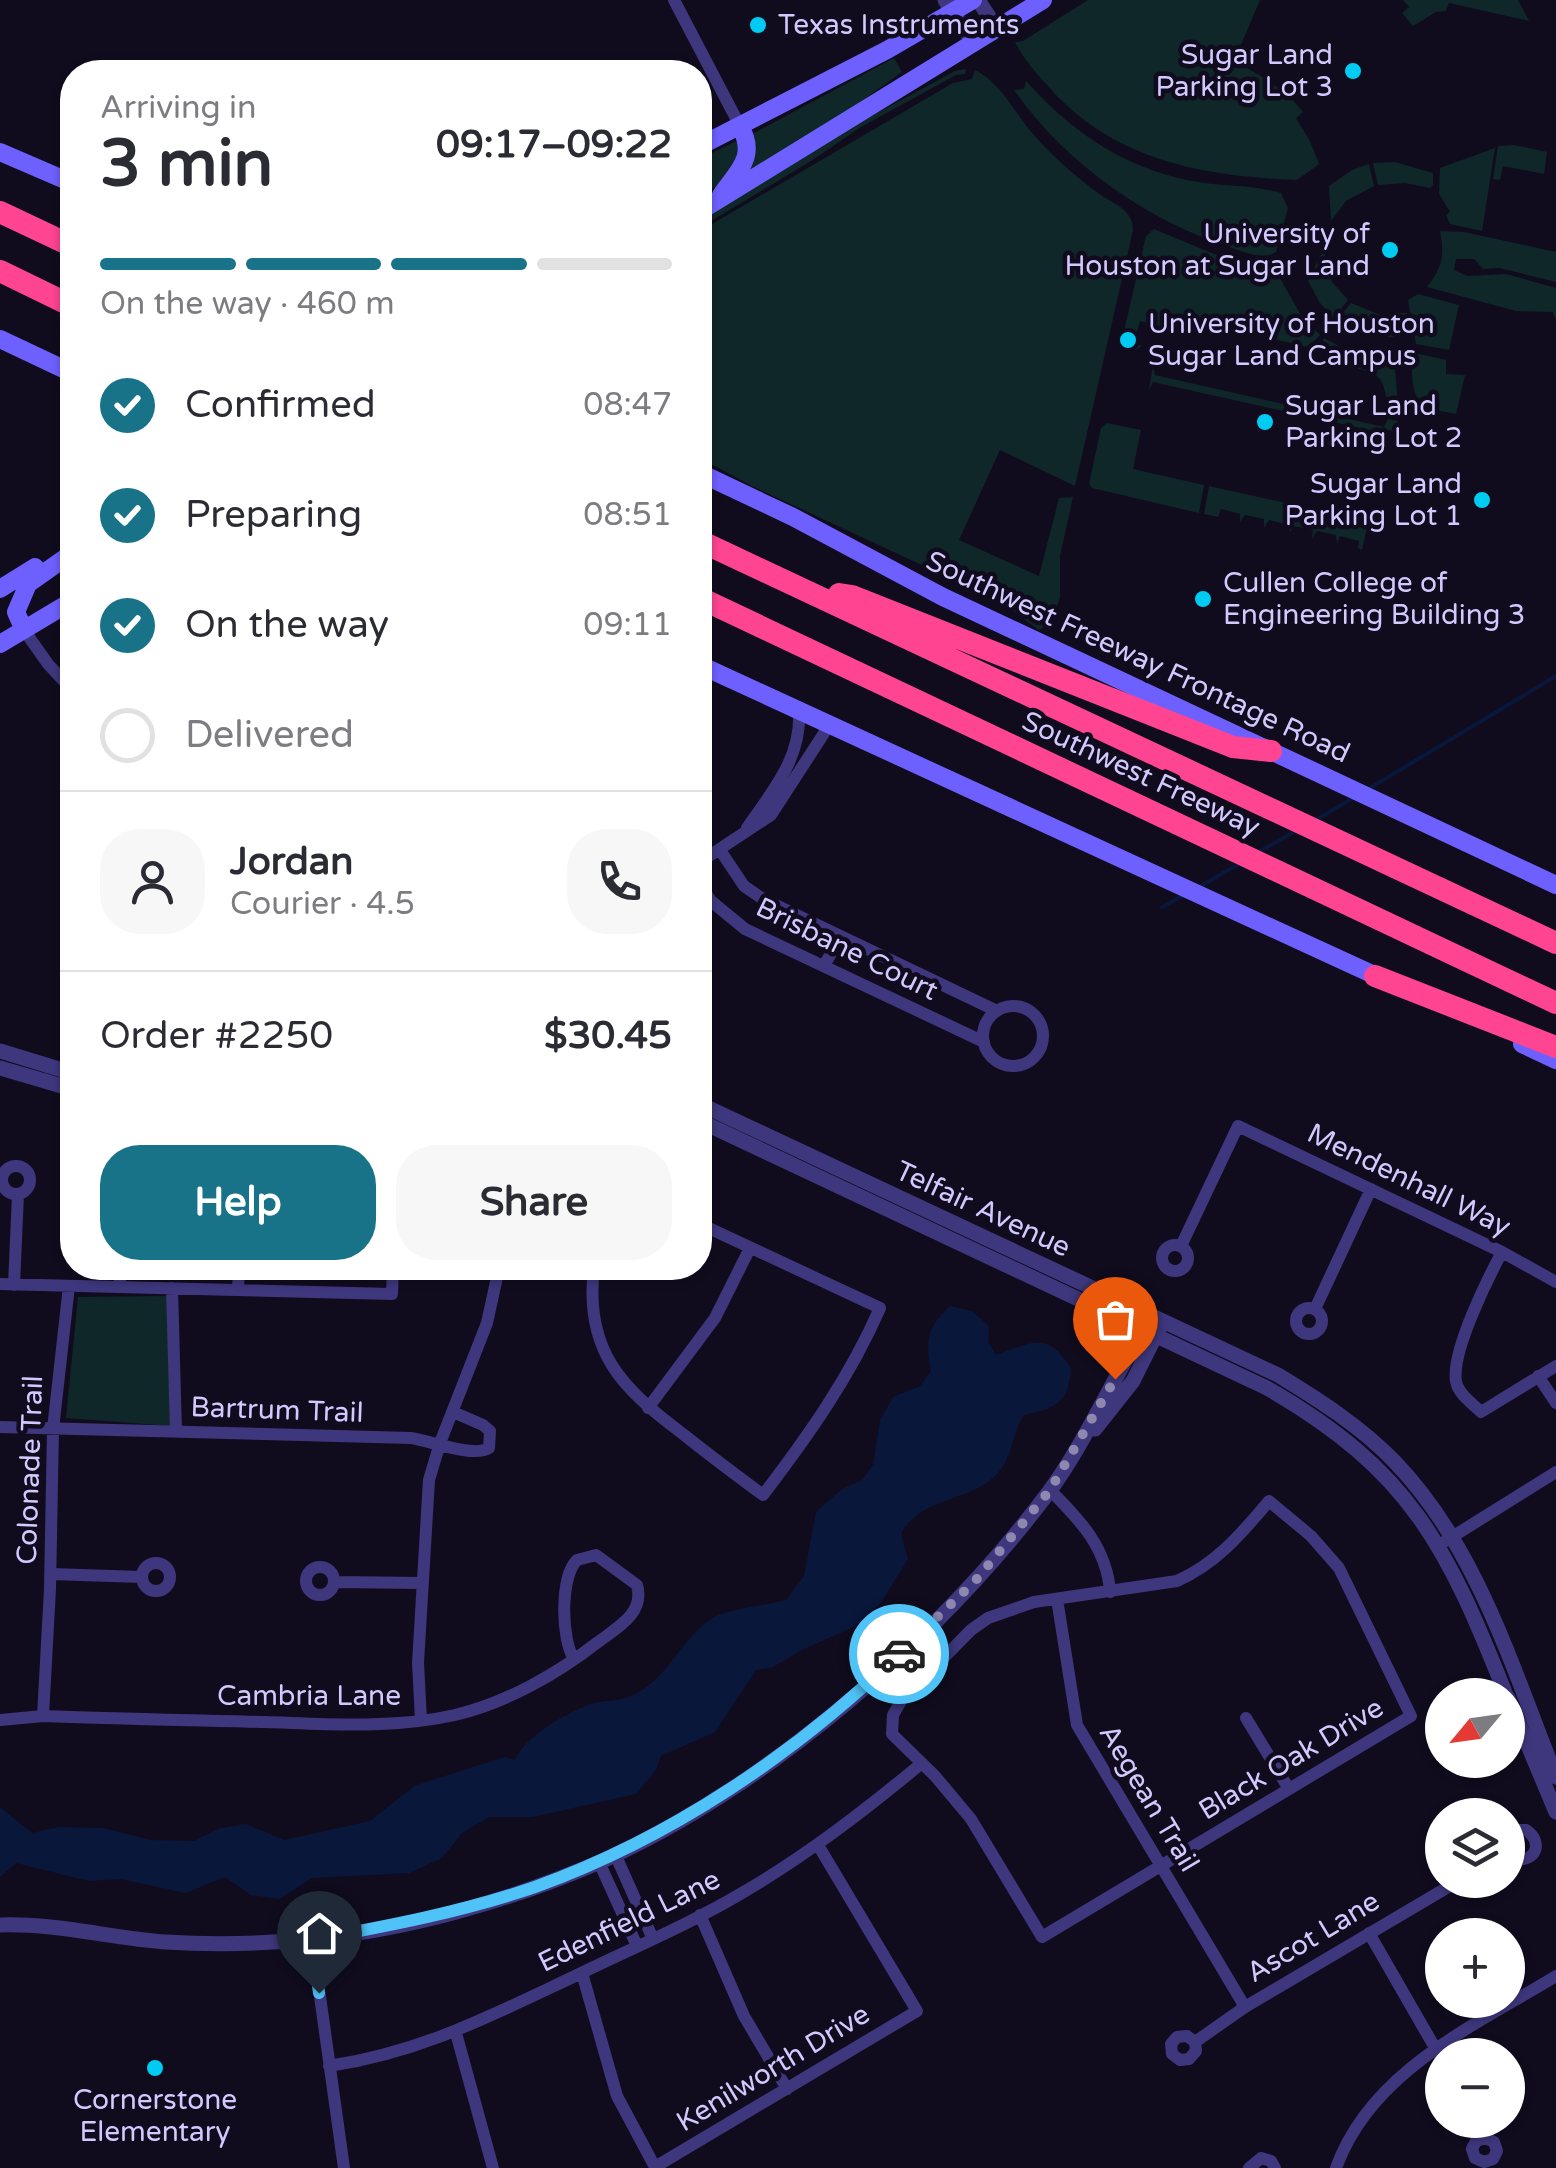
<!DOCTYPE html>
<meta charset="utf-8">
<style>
:root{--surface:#fff;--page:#f7f7f7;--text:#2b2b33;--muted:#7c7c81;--line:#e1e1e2;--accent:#187389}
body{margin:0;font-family:"Varela Round",sans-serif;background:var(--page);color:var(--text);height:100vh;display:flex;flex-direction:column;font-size:38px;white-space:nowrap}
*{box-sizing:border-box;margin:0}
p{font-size:32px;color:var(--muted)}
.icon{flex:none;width:55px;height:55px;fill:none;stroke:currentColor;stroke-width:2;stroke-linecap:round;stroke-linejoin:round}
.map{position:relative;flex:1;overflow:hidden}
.details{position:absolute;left:60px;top:60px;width:652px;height:1220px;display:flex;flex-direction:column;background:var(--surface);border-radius:40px;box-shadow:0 2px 8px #0004}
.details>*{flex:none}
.needle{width:65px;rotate:241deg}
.buttons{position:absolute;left:1425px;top:1678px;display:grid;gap:20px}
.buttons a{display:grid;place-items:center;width:100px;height:100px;border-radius:50%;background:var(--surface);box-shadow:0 2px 8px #0004;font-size:50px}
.pin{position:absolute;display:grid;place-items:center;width:85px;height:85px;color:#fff;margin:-102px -42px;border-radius:50% 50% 50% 0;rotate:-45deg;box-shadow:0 0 10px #0007}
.pin .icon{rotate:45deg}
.courier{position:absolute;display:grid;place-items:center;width:100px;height:100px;margin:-50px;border:8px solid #4fc3f7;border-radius:50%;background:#fff;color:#222;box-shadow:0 2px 12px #0007}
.head em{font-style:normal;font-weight:700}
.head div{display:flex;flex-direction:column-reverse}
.head{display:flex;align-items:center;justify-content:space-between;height:170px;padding:0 40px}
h1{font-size:65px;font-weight:700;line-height:75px}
.bar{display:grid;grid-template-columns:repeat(4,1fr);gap:15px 10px;align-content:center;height:120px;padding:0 40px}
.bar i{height:12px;border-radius:8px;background:var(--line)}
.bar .on{background:var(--accent)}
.bar p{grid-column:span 4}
.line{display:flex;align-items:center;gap:25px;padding:0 40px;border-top:2px solid var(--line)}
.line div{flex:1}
.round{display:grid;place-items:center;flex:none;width:105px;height:105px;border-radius:40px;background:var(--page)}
ol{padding:0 40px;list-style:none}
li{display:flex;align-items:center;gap:30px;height:110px}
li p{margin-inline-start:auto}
li .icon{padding:10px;border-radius:50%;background:var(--accent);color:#fff;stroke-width:4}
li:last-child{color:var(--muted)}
li i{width:55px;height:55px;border:5px solid var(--line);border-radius:50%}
.cta{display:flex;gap:20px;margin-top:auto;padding:20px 40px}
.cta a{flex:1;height:115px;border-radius:40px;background:var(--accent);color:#fff;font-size:40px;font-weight:700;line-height:115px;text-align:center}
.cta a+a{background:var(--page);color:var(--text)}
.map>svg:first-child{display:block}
</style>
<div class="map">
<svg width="1556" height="2168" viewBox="0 0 1556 2168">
<rect width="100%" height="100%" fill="#100c1e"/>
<path fill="#0f2728" d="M1088,0H1260L1238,52L1248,58L1247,68C1268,80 1288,92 1303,112L1296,118L1310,141L1319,164L1297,180C1199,176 1111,159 1047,85C1035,72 1023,58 1015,42L1023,41Z
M1403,0H1518L1529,21L1449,3L1446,11L1436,12L1413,26L1402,13L1409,7Z
M894,58L902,72L838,118L742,177L755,147L754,133Z
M966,69L965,74L956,75L861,127L811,161L706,224H712L953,83L972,79L975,70C1000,82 1015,113 1033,134C1052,156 1074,175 1098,193C1113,204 1133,209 1133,230L1075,486L1000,450L959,540L1039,576L1059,498L1073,497L1060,556V598L1050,625L1039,630L999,601L752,486L700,458V220L853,126L955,71Z
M1026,81C1075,136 1131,172 1204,183C1230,186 1257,186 1281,193L1288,208L1276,252C1261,261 1247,252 1232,248C1147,221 1065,163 1014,90L1024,89Z
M740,139L742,146L724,181L700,196V159Z
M1514,145L1547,152L1544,174L1503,166L1500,180L1493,179L1498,146Z
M1495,148L1482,231L1450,224L1446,215L1450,212L1439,194L1440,168Z
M1395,162L1433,173V185L1430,188L1405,183L1378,185L1373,163Z
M1369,164L1374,186L1346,201L1331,221L1329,186L1352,170Z
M1154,229L1214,254L1277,273L1302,317L1320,335L1308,347L1192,320L1187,332L1140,321L1134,342L1142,346L1136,350L1126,347L1122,340L1146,236Z
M1440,231L1464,232L1556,252V282L1500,268L1483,269L1474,259H1456L1454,270L1467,276L1506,274L1556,288V320L1553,312L1516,311L1427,287C1442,268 1445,255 1440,231Z
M1324,249L1332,282L1348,300L1334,318L1320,303L1308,281Z
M1418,294L1459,305L1449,350L1416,344L1408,300Z
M1351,303L1378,314L1407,313L1411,334C1386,342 1359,334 1337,320Z
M1324,338L1352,353L1392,364L1395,369L1398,404L1393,407L1387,403C1383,364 1366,372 1332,365L1333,356L1319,349Z
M1415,353L1446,360V374L1465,375L1456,414C1447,412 1433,411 1424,405C1410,396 1410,366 1415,353Z
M1153,366L1155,375L1384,427L1388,419L1398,421L1396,431L1387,430L1386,443L1382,441L1383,433L1153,382L1149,390Z
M1107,423L1141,430L1133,469L1204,485L1199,513L1092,488L1089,484L1101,428Z
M1209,486L1308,508L1304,528L1293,526L1290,533L1289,525L1269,520L1264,528V519L1245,515L1240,522V514L1221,509L1218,517L1204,514Z
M1312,509L1363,521L1365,513L1370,514L1362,550L1358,548L1359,541L1340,536L1337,544L1336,535L1317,531L1312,538L1313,530L1309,529Z
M168,1296L171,1426L66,1418L78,1297Z"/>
<path fill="#09173a" d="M950,1306L972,1311L989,1326L988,1342L996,1355C1031,1343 1048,1330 1071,1369C1068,1404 1056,1408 1024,1415C1011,1435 1013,1460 994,1477C967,1502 919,1498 901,1534L908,1559L880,1604L854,1627L804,1649L773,1667L756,1670L715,1732L661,1756L656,1770L636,1794L533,1817H489L462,1833L442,1858L409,1873L312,1878L280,1899L251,1895L225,1877L186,1893L120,1879L89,1881L16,1863L0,1877V1807L32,1833L58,1827L103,1828L151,1840L194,1841L220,1828L246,1824L284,1840L370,1821L416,1785L505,1757L515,1760C524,1737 565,1714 588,1705C600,1700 614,1702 626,1698C665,1685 679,1641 711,1619C726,1609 767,1605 786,1600L804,1576L816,1512L842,1489L862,1480L873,1465L880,1420L893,1397L920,1386L931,1371C925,1341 927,1327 950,1306Z"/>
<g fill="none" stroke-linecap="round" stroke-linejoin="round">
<path stroke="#09173a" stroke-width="4" d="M1370,788L1556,676
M1314,821L1353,798
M1257,853L1297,830
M1197,888L1241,863
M1162,907L1184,895"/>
<path stroke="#3e377d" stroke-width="12" d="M674,0L740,126
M24,630L48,664L72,690
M747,828C773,790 802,758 799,710
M720,850L744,886L763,899L997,1011
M700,862L771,815L830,724
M700,885L711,901L745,929L984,1042
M824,966L840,937
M983 1036a30 30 0 1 1 60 0a30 30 0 1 1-60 0Z
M2 1180a14 14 0 1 1 28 0a14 14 0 1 1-28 0Z
M1162 1258a13 13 0 1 1 26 0a13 13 0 1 1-26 0Z
M1181,1246L1238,1126L1502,1252L1556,1282
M1502,1252C1488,1278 1451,1352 1456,1381C1458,1394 1472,1403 1481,1412L1556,1366
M570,1268L593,1271
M594,1268C584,1350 621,1388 683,1434C709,1455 736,1475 763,1495C808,1436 850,1377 880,1308L700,1224
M0,1284L392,1294L393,1268
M14,1285L18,1194
M120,1287V1268
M172,1288L176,1432
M238,1290L239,1268
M1296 1321a13 13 0 1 1 26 0a13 13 0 1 1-26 0Z
M1315,1309L1371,1189
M1538,1376L1556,1403
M648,1408L715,1318L750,1248
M0,1427L411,1438C431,1441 474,1458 489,1448L490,1431L483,1425L453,1412
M1050,1490C1080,1520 1107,1548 1110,1592
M1269,1501L1311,1536L1339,1568L1411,1716L1042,1937L971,1819L935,1776L892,1734L893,1715L901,1701L971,1630L988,1618L1034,1602L1177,1581C1217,1563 1241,1534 1269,1501Z
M1444,1542L1556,1472
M142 1577a14 14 0 1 1 28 0a14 14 0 1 1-28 0Z
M306 1581a14 14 0 1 1 28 0a14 14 0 1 1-28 0Z
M51,1574L142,1577
M335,1582L422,1583
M1057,1599L1077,1725L1245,2007
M43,1716L50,1589L53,1429L69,1286
M1246,1718L1289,1789
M0,1720L43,1716C117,1719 191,1720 265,1722C328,1724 393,1729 455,1715C506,1703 557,1674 598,1642C618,1627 645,1613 637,1585L596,1555L577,1560C560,1577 561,1639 574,1659
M421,1720L418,1663L429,1480L440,1443L487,1323L499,1268
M1508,1837L1515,1830H1526C1543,1841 1537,1862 1516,1859L1508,1851
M615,1854L653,1939
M599,1862L637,1946
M700,1915L744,2016L787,2089
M1369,1933L1442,2060
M312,1939L344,2168
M582,1973L617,2096L655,2167L917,2011L818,1845
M456,2033L493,2168
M1195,2042L1187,2036L1177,2037L1171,2044L1172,2054L1180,2060L1189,2059L1196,2051L1195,2042L1245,2007L1460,1880
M329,2066C421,2052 488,2017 571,1978C628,1950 688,1925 742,1893C807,1855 864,1811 922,1763
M1480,2120L1485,2138L1494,2142L1497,2151L1493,2159L1484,2162L1475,2158L1472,2149L1476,2141L1485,2138
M1249,2168L1261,2158L1271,2161L1275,2168
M1336,2168C1371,2071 1474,2026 1556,1976"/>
<path stroke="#3e377d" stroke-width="15" d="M945,0L974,44
M978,0L997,29
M0,1051L72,1073
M0,1068L72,1089
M700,1104L1278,1375C1319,1400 1360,1426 1394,1461C1478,1548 1512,1668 1556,1777
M700,1121L1267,1388C1411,1471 1447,1546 1506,1695
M1095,1429L1133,1381L1160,1327
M1508,1698L1556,1812
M0,1925C56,1923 110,1938 166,1942C213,1945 262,1944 310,1939C408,1930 512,1900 602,1861C768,1786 939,1638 1048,1493C1072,1461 1091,1424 1110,1389C1123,1364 1138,1340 1148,1315"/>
<path stroke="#6e60ff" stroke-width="18" d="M700,146L887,50L973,0
M0,152L72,183
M721,195C739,170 757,156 740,126
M700,211L1043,0
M0,339L72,373
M700,473L793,517L943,597L1556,885
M0,589L35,567
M24,630L16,612L28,584L72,553
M0,644L72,601
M700,665L1385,980
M1522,1044L1556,1060"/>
<path stroke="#ff4491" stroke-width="22" d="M0,212L72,246
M0,271L72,306
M700,541L1556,943
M839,594L852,596L1233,747L1271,751
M700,598L1556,1003
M1375,976L1556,1047"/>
</g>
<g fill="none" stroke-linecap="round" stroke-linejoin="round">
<path stroke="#8e87b0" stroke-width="10" stroke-dasharray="0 18" d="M899,1654L976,1580L1050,1490L1115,1379"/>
<path stroke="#4fc3f7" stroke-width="12" d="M319,1993L312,1940C387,1926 462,1912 535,1887C671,1838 795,1754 899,1654"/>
</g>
<g fill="#00cbf3" stroke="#100c1e" stroke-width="4">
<circle cx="758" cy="25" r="10"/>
<circle cx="1353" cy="71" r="10"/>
<circle cx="1390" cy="250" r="10"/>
<circle cx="1128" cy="340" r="10"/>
<circle cx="1265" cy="422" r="10"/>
<circle cx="1482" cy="500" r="10"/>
<circle cx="1203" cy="599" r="10"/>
<circle cx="155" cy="2068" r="10"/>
</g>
<g text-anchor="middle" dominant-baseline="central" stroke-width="9" stroke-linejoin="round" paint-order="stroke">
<g font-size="28" fill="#d2c9ff" stroke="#100c1e" text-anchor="start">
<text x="778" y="25">Texas Instruments</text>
<text x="1333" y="55" text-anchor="end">Sugar Land<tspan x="1333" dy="32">Parking Lot 3</tspan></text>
<text x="1370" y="234" text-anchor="end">University of<tspan x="1370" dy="32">Houston at Sugar Land</tspan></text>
<text x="1148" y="324">University of Houston<tspan x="1148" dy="32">Sugar Land Campus</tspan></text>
<text x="1285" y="406">Sugar Land<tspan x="1285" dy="32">Parking Lot 2</tspan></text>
<text x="1462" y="484" text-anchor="end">Sugar Land<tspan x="1462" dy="32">Parking Lot 1</tspan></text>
<text x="1223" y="583">Cullen College of<tspan x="1223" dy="32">Engineering Building 3</tspan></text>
<text x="155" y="2100" text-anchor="middle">Cornerstone<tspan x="155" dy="32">Elementary</tspan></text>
</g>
<g font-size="28" fill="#d2c9ff" stroke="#100c1e">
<text transform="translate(1138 657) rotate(25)">Southwest Freeway Frontage Road</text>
<text transform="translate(1141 774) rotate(25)">Southwest Freeway</text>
<text transform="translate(847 949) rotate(26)">Brisbane Court</text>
<text transform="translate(1409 1180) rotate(26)">Mendenhall Way</text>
<text transform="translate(983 1209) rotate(25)">Telfair Avenue</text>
<text transform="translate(277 1410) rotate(2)">Bartrum Trail</text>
<text transform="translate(30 1470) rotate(-88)">Colonade Trail</text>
<text x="309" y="1696">Cambria Lane</text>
<text transform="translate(1291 1759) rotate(-31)">Black Oak Drive</text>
<text transform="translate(1149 1798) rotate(59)">Aegean Trail</text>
<text transform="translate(629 1921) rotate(-26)">Edenfield Lane</text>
<text transform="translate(1313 1937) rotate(-31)">Ascot Lane</text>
<text transform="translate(773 2068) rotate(-31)">Kenilworth Drive</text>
</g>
</g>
</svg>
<div class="buttons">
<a><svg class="needle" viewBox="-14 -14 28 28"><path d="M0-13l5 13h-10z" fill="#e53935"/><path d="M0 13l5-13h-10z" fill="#7c7c81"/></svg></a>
<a><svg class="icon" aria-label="layers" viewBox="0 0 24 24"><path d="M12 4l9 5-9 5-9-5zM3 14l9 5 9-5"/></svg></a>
<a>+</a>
<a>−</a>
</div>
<div class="pin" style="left:1115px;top:1379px;background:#ea580c"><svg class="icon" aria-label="bag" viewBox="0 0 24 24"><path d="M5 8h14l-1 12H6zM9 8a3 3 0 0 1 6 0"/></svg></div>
<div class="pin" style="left:319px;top:1993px;background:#1f2937"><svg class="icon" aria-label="home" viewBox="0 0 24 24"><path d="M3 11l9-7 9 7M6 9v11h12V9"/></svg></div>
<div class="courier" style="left:899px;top:1654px"><svg class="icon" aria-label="car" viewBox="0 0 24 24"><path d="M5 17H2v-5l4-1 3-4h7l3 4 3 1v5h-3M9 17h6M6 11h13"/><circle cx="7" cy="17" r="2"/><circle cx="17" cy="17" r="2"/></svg></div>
<section class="details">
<div class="head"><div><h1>3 min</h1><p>Arriving in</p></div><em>09:17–09:22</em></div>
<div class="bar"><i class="on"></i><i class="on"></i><i class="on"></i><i></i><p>On the way · 460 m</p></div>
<ol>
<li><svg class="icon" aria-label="check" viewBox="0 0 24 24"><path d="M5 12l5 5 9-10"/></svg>Confirmed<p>08:47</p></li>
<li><svg class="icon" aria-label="check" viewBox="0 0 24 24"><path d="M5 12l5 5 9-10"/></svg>Preparing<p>08:51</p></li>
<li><svg class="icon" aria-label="check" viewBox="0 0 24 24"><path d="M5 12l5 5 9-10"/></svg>On the way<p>09:11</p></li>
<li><i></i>Delivered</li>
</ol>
<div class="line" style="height:180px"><a class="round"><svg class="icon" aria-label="person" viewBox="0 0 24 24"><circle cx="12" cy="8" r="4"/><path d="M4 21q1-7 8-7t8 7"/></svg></a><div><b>Jordan</b><p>Courier · 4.5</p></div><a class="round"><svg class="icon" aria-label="phone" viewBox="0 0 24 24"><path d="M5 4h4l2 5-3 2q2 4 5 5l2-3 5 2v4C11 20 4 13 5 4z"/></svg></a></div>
<div class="line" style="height:130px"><div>Order #2250</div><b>$30.45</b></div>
<div class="cta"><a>Help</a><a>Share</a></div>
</section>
</div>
